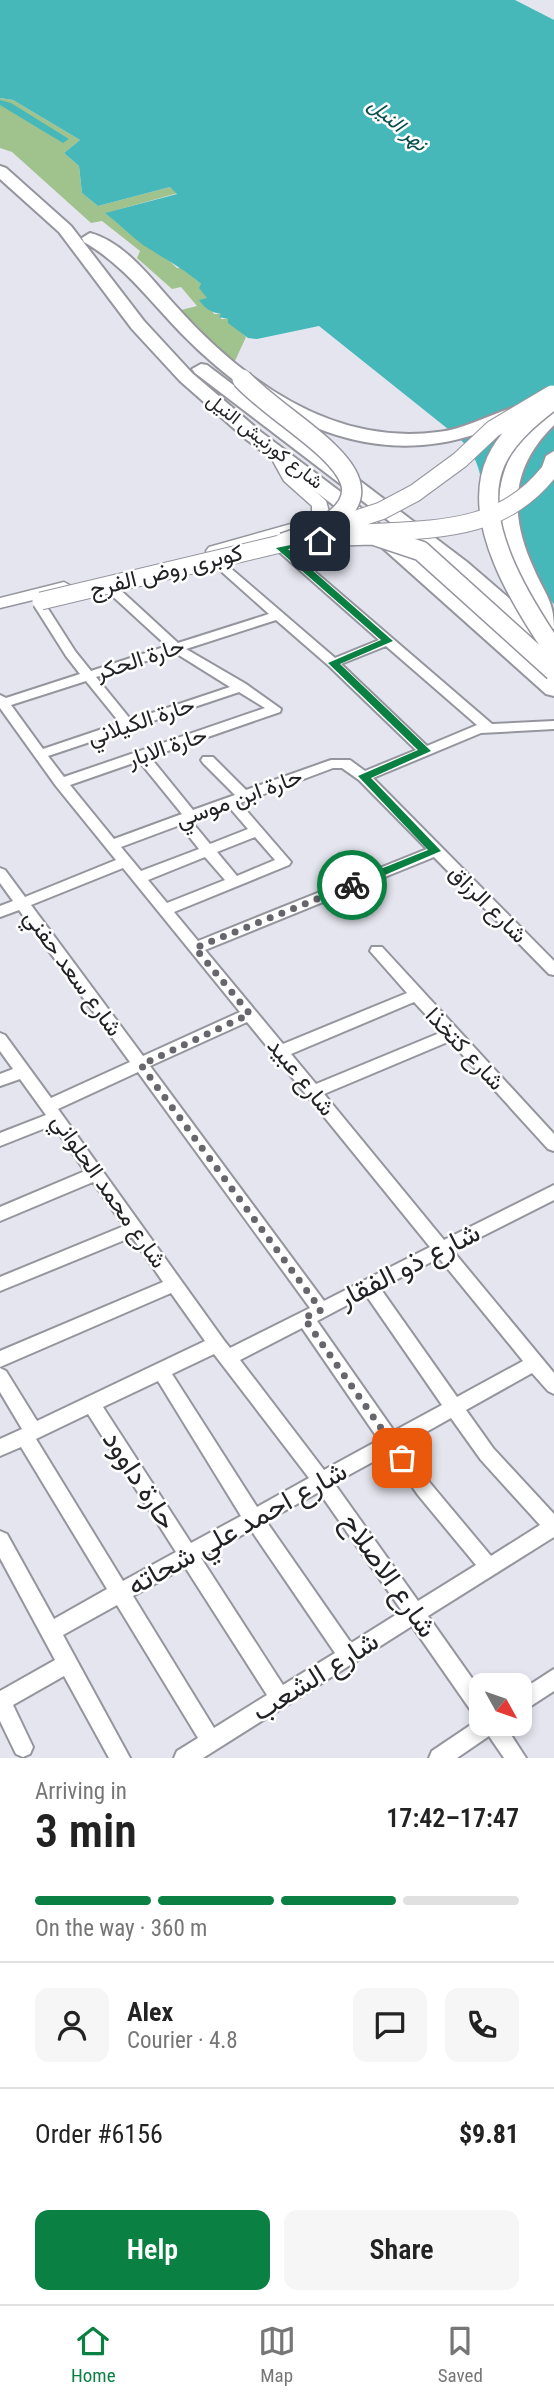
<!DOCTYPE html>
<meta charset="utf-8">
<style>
:root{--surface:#fff;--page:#f6f6f6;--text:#222;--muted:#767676;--line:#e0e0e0;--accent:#0b8043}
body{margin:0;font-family:"Roboto Condensed",Vazirmatn,sans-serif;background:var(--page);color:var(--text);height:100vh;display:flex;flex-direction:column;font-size:26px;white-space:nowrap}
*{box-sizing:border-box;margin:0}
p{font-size:23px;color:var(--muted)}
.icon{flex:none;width:38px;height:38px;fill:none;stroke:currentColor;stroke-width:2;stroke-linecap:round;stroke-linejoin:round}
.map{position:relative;height:1758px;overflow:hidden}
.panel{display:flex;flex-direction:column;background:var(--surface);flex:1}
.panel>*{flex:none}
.needle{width:46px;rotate:130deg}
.buttons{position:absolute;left:469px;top:1673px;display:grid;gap:14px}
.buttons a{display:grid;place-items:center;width:63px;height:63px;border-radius:14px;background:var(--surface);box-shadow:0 4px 10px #0003;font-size:35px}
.pin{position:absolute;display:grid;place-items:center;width:60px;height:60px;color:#fff;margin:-30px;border-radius:14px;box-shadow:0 4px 10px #0006}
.courier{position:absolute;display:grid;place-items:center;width:70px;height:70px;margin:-35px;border:5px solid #0b8043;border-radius:50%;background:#fff;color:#222;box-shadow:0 2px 9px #0007}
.overview em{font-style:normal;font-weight:600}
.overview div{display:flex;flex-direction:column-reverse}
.overview{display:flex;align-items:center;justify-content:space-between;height:119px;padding:0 35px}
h1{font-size:46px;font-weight:600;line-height:52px}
.bar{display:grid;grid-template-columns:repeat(4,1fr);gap:10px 7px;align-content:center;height:84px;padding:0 35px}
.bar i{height:9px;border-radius:5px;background:var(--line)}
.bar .on{background:var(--accent)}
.bar p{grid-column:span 4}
.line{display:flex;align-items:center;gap:18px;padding:0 35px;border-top:2px solid var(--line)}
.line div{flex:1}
.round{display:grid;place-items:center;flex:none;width:74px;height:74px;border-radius:14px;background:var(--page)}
.cta{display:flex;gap:14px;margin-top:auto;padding:14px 35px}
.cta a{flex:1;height:80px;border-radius:14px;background:var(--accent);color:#fff;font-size:28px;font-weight:600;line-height:80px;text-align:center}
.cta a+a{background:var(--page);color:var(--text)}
.menu{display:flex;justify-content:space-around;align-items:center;height:98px;border-top:2px solid var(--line);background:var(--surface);font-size:19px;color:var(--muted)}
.menu a{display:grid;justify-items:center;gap:4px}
.menu .on{color:var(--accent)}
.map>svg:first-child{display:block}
</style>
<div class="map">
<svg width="554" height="1758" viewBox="0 0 554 1758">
<rect width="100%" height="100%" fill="#e5e5ef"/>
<path fill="#a0c38e" d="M0,98L13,100L80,140L64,153L79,166L82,193L98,206L170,187L178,193L106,213L143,244L161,253L177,268H183L201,284L214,314H221V319H228L246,337L234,363L181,310L197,306L181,287L172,289L137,258L140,251L102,221L91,223L12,152L0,148Z"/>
<path fill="#47b8b9" d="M0,0H515L554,20V604L484,538C479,497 491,468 458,437L319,326L257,339L248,338L228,323V319L219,317L221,314C211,312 205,309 199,300L207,298L199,288L201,284C183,268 163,258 143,245C130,235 118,223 105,213L177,194L170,187L98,206L82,193L79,166L64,153L80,140L13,100L0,98Z
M0,100L11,103L69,139L63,143L0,105Z"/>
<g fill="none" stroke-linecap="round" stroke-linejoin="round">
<defs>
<path id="street" d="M281,545L285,546L492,724L554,721V729L481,733L373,778L554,961V975L549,974L434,857L205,950L283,1044L407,993L370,951L372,947H382L554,1134V1151L548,1149L450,1041L324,1094L444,1240L554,1185V1200L453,1251L554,1373V1394L548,1391L532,1373L466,1410L493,1448L554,1514V1537L428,1616L481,1691V1724H504L526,1758H504L489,1736L457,1758H429L432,1751L481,1718L474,1715L412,1626L203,1758H174L177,1751L198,1738L117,1605L63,1635L130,1758H109L64,1676L13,1705L33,1747L30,1754L23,1757L16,1754L0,1721V1691L55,1660L0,1558V1531L7,1534L54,1619L107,1589L21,1447L0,1456V1439L22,1429L0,1392V1368L6,1371L37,1421L205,1341L171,1293L0,1367V1351L163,1282L132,1237L0,1291V1277L124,1226L93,1182L0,1221V1207L85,1171L53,1125L0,1146V1133L46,1115L20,1079L0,1086V1074L13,1069L0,1051V1033L5,1035L51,1098L130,1062L19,910L0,917V906L13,901L0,883V868L5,870L25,897L116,860L56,786L0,708V695L6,698L80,674L66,656L35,607L37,604H45L75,651L91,671L167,646L108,592V586H116L178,643L269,614L213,564V560H221L335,658L379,640L277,550L275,548ZM276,620L329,666L416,750L365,771L350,760H331L246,790L213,757H203L201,760L203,763L235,795L193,810L150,757L280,712L281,709L246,684L186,649ZM386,646L477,725L427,746L341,664ZM174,652L230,687L131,720L96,677ZM86,681L120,723L43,749L11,705ZM239,692L265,708L64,777L48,756ZM139,761L182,814L114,839L70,785ZM333,768H342L359,780L427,849L198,941L174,912L289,865L291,862L240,803ZM229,807L248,829L210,844L191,821ZM180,825L199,849L141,871L121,847ZM255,837L275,860L237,876L217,852ZM205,857L225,880L167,903L148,880ZM123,868L240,1012L143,1056L31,905ZM414,1002L442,1032L316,1084L291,1054ZM247,1022L430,1247L324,1301L150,1066ZM138,1072L310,1308L230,1348L223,1339L58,1109ZM439,1258L523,1361L457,1397L380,1288ZM366,1295L442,1405L394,1431L317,1321ZM302,1328L379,1440L324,1470L240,1360ZM214,1354L309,1478L257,1507L172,1374ZM158,1381L241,1516L191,1543L103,1407ZM88,1414L176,1552L123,1581L36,1439ZM451,1418L481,1460L540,1525L491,1556L430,1483L403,1445ZM389,1453L418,1495L476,1565L418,1601L334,1483ZM319,1492L402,1611L351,1643L266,1521ZM251,1530L335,1653L283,1685L201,1558ZM185,1567L267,1695L214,1728L133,1596Z
M554,1669V1691L520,1713V1691Z"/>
<path id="primary" d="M276,447L282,449L297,474L326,501L330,515L310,530L215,556L209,555L206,551L209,547L298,522L312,513V506L284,481L268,452Z
M554,451V476L542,477L540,473L546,456Z
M64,582L73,587L70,591L0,608V598Z"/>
<path id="highway" d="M0,166L6,168L71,226L144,321L192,373L261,432L354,502L554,677V696L546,694L340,510L247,440L180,381L132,329L59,232L0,179Z
M90,233C125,242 152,280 175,305C242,380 332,446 438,432C466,429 492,413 519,406L528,412L526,416C497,426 469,439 439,443C339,459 247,401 180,332C149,300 124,265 84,242L82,238Z
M201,364L207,365L467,562L554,637V652L543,651L453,570L195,373L192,369Z
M554,409V425C510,468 509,515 534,569C545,595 554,600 554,629C542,626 537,613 531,602C498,549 484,496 519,441C526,430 541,413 554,409Z"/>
</defs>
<use href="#street" stroke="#95959e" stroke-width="4"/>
<use href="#primary" stroke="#95959e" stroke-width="3"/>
<use href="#highway" stroke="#95959e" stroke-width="4"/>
<use href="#street" fill="#fff" fill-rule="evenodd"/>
<use href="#primary" fill="#fff" fill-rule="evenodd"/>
<use href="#highway" fill="#fff" fill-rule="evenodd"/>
<defs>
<path id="primary-bridge" d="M314,533L381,511L415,493L460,460L493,429L552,394
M365,533C434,529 501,532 548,473
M41,601L301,539"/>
<path id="highway-bridge" d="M242,379C293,434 436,493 283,543
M554,399C532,416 508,435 496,461C469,520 522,603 554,650
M303,537L373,535L421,551L554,671"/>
</defs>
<use href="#primary-bridge" stroke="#95959e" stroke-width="19" stroke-linecap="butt"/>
<use href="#highway-bridge" stroke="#95959e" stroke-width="22" stroke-linecap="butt"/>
<use href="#primary-bridge" stroke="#fff" stroke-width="17"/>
<use href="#highway-bridge" stroke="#fff" stroke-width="19"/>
</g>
<path fill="#0b8043" d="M320,539L324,543L288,549L393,641L340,664L431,751L371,778L441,851L352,889L348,888V882L428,850L358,776L418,750L328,663L381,640L276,548Z"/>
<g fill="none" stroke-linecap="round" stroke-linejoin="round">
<path stroke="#66666c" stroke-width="7" stroke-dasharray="0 12.6" d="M352,885L195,948L250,1014L141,1065L321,1310L304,1318L402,1458"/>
</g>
<g text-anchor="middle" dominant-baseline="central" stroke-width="5" stroke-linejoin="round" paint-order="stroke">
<g font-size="19" fill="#222226" stroke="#fff">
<text transform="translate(265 441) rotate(38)">شارع كورنيش النيل</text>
</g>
<g font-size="21" font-style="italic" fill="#0a4f4f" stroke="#fff">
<text transform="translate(398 124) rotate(41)">نهر النيل</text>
</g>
<g font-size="23" fill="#222226" stroke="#fff">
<text transform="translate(166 571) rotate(-14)">كوبرى روض الفرج</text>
<text transform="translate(140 659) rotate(-18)">حارة الحكر</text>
<text transform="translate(141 721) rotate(-18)">حارة الكيلاني</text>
<text transform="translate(167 747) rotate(-19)">حارة الابار</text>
<text transform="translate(239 798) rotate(-20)">حارة ابن موسي</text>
<text transform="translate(488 904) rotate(45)">شارع الرزاق</text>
<text transform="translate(73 973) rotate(54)">شارع سعد حفني</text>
<text transform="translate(465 1049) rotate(47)">شارع كتخذا</text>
<text transform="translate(301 1077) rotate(51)">شارع عبيد</text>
<text transform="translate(109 1191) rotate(55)">شارع محمد الحلواني</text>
</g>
<g font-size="28" fill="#222226" stroke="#fff">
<text transform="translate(409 1265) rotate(-27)">شارع ذو الفقار</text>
<text transform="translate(140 1480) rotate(57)">حارة داوود</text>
<text transform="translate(237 1528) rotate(-29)">شارع احمد علي شحاته</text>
<text transform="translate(389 1575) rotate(55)">شارع الاصلاح</text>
<text transform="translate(315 1676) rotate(-32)">شارع الشعب</text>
</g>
</g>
</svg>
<div class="buttons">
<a><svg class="needle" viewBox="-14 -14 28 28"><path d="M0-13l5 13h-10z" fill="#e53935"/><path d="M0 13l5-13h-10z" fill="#767676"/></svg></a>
</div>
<div class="pin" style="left:402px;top:1458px;background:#ea580c"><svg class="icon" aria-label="bag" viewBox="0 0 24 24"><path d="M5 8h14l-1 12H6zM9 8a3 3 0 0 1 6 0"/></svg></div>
<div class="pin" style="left:320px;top:541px;background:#1f2937"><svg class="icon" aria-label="home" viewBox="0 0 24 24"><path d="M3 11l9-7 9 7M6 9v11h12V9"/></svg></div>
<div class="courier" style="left:352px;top:885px"><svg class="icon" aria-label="bike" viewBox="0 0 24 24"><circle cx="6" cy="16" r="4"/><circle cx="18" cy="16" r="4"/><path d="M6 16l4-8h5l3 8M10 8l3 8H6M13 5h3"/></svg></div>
</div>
<section class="panel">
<div class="overview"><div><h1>3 min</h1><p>Arriving in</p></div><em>17:42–17:47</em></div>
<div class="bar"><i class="on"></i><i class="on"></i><i class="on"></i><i></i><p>On the way · 360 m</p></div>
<div class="line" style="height:126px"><a class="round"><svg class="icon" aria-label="person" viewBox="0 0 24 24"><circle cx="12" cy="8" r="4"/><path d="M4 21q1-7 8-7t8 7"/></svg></a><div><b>Alex</b><p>Courier · 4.8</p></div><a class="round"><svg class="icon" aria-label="chat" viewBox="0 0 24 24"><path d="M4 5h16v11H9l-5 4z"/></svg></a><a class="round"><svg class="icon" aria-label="phone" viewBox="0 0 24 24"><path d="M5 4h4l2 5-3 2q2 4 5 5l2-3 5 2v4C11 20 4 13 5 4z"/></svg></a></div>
<div class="line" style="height:91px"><div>Order #6156</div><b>$9.81</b></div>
<div class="cta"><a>Help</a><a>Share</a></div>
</section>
<nav class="menu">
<a class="on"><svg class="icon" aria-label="home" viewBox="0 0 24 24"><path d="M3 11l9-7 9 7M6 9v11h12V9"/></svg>Home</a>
<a><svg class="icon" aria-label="map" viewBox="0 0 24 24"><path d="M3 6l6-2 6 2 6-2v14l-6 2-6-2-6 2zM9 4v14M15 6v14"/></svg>Map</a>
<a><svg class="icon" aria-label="saved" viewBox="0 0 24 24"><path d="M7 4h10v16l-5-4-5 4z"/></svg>Saved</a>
</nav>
